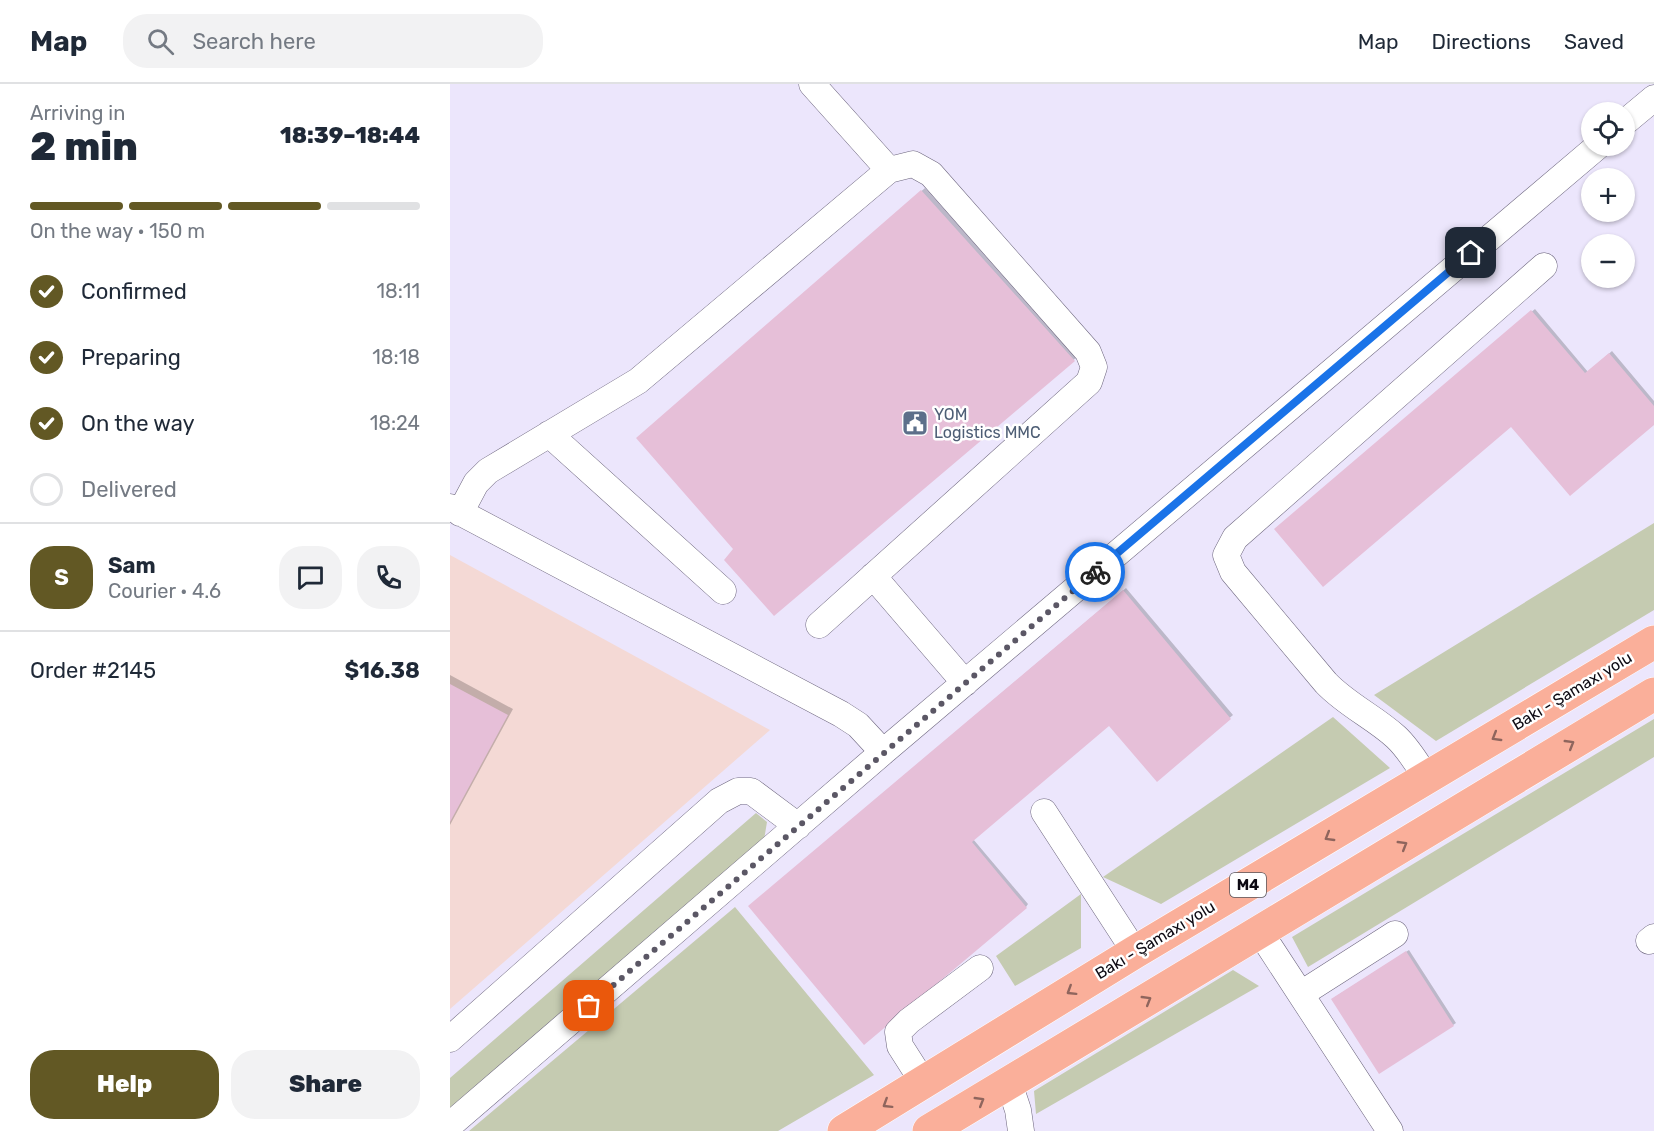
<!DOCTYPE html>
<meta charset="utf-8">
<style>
:root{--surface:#fff;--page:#f2f2f3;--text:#1f2937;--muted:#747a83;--line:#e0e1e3;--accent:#625824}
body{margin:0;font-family:Rubik,sans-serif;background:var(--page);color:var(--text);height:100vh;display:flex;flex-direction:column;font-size:22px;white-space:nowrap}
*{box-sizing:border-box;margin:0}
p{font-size:20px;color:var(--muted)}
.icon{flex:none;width:33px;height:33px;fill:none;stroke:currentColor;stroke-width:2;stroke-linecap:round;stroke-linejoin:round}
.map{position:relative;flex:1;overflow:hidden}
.sheet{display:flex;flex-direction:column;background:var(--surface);width:450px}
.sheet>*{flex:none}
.tools{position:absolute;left:1131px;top:18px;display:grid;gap:12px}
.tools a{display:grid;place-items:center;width:54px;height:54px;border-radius:50%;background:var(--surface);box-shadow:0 2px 4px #0004;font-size:30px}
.pin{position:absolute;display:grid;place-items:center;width:51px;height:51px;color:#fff;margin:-26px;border-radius:12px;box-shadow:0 3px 9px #0006}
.courier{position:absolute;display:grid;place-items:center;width:60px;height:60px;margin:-30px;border:4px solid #1a73e8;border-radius:50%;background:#fff;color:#222;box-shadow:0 2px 8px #0007}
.summary em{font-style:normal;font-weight:800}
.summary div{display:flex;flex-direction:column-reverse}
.summary{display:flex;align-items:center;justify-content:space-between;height:102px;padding:0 30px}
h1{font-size:39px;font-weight:800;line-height:45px}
.bar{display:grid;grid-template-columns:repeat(4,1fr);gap:9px 6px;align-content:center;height:72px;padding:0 30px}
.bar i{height:8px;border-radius:4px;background:var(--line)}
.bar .selected{background:var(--accent)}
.bar p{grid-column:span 4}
.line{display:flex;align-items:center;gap:15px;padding:0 30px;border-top:2px solid var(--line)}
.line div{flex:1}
.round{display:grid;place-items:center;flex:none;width:63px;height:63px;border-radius:24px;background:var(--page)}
ol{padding:0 30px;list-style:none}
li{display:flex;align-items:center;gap:18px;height:66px}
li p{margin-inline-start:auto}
li .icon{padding:6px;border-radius:50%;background:var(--accent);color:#fff;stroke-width:4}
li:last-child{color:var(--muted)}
li i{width:33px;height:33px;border:3px solid var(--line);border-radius:50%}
.button{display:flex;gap:12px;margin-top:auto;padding:12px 30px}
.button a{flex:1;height:69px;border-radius:24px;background:var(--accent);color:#fff;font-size:24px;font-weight:800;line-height:69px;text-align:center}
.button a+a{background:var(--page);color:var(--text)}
header{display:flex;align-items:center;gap:36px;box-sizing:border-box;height:84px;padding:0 30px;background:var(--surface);border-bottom:2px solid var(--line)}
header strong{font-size:28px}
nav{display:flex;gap:33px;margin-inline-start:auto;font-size:21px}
.search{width:420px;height:54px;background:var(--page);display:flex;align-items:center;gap:15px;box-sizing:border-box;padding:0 21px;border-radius:24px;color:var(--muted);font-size:22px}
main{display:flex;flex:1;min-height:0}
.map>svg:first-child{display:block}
</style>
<header>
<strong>Map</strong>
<div class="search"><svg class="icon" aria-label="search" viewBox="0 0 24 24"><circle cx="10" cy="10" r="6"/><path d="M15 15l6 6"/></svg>Search here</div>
<nav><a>Map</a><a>Directions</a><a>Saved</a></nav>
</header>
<main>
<section class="sheet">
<div class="summary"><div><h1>2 min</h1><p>Arriving in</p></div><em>18:39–18:44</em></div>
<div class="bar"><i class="selected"></i><i class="selected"></i><i class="selected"></i><i></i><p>On the way · 150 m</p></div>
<ol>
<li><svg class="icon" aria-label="check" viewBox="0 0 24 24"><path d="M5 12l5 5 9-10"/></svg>Confirmed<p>18:11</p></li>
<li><svg class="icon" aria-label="check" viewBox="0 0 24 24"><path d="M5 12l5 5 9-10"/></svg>Preparing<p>18:18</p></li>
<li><svg class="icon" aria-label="check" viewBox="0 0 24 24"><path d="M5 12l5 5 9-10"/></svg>On the way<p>18:24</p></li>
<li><i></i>Delivered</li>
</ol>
<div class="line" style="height:108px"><b class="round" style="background:var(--accent);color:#fff">S</b><div><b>Sam</b><p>Courier · 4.6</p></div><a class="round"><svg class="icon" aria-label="chat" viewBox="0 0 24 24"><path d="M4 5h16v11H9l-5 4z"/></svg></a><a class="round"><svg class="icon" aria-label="phone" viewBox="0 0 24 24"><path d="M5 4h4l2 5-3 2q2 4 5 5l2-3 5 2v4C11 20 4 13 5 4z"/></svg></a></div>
<div class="line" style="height:78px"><div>Order #2145</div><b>$16.38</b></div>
<div class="button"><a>Help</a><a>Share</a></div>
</section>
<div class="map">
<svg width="1204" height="1047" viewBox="0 0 1204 1047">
<rect width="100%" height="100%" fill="#ece6fc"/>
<path fill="#f4d9d5" d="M0,471L320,646L0,925Z"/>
<path fill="#c5cbb1" d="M1204,439V526L986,657L924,611Z
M883,633L940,684L711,820L653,793Z
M1204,635V673L858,883L842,853Z
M306,729L317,738L314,756L0,1026V994Z
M631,810V864L565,902L546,872Z
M285,823L424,991L328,1047H19Z
M783,886L809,902L586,1030L584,1007Z"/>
<path fill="#0003" d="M475,104L627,273L324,530L285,465L188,354Z
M1085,225L1138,288L1162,267L1204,317V339L1120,410L1061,341L826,445Z
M676,504L783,631L707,696L660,639L523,755L578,820L576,823L302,820Z
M0,591L63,625L0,741Z
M959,866L1006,939L1003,941L885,913Z"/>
<path fill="#e6bfd8" d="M471,106L625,277L324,532L274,476L283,465L186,354Z
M1081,226L1135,289L1159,269L1204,322V341L1120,412L1061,343L873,503L824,445Z
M673,506L781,635L707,698L659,642L522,758L577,824L414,961L298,822Z
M0,600L58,631L0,738Z
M956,867L1004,942L929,990L881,915Z"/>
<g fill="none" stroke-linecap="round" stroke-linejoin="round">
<defs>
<path id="minor" d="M362,0L439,86
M1174,39L1204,14
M99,350L273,507
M0,423L391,630L408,641L433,668
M10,429L26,399L38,387L188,297L439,86L463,80L481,90L638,268L644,283L639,298L369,541
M423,492L515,599
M977,695C968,681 959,665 946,653C924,633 897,621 876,599L783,488L776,471L785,454L1094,182
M594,728L685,868
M810,848L940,1047
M1199,857L1204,853
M851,910L945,850
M0,955L269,717L288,707H301L348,742
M473,998L450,962L448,948L459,937L530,884
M559,999L568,1026L571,1047
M0,1041L433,668L1148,62"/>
<path id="highway" d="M394,1047L685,868L1204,558
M479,1047L1204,610"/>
</defs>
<use href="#minor" stroke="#6d667e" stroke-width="27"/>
<use href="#highway" stroke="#fff" stroke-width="34"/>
<use href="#minor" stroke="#fff" stroke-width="26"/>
<use href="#highway" stroke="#faaf9a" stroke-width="33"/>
</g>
<defs><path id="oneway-chevron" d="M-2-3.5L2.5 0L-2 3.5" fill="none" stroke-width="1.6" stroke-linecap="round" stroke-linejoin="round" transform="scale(1.5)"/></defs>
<g stroke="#8f655d">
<use href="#oneway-chevron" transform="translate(1046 653) rotate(149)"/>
<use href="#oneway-chevron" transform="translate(1120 660) rotate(-31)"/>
<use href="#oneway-chevron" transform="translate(879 753) rotate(149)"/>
<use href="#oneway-chevron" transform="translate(953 761) rotate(-31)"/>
<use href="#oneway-chevron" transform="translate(621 907) rotate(148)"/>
<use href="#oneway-chevron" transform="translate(697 916) rotate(-31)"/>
<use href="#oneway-chevron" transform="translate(530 1017) rotate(-31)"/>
<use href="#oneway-chevron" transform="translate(437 1020) rotate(148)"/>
</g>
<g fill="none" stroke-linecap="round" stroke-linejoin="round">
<path stroke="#5b5765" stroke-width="6" stroke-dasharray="0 10.8" d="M139,922L645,488"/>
<path stroke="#1a73e8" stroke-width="8" d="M645,488L1021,169"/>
</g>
<defs>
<symbol id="civic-square" viewBox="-11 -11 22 22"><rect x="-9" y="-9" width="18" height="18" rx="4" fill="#5c6f8a" stroke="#fff"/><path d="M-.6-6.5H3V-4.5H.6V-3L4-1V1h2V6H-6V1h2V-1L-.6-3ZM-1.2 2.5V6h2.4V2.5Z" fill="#fff"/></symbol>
</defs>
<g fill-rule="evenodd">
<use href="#civic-square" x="450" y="324" width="30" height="30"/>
</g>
<g text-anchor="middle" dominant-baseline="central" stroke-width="5" stroke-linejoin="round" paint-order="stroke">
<rect fill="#fff" stroke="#56545a" stroke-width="1.5" x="780" y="789" width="36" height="24" rx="4.5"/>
<g font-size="15" font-weight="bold" fill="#0d0a13">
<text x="798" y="801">M4</text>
</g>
<g font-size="16" fill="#4e5e75" stroke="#fff" text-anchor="start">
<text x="484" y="330">YOM<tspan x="484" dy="18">Logistics MMC</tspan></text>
</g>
<g font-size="16" fill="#0d0a13" stroke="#fff">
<text transform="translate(1122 607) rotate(-31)">Bakı - Şamaxı yolu</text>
<text transform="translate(705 856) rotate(-31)">Bakı - Şamaxı yolu</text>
</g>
</g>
</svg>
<div class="tools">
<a><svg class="icon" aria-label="locate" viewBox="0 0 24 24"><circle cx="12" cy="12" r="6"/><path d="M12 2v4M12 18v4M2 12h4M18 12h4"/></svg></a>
<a>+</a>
<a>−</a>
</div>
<div class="pin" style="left:139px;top:922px;background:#ea580c"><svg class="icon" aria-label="bag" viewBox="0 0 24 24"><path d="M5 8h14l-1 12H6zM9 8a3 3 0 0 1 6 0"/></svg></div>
<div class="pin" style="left:1021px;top:169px;background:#1f2937"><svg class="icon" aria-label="home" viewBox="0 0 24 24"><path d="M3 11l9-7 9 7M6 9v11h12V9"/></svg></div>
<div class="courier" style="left:645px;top:488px"><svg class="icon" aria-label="bike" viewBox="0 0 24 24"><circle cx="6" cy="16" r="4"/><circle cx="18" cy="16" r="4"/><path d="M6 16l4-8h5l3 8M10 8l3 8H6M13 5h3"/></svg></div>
</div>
</main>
